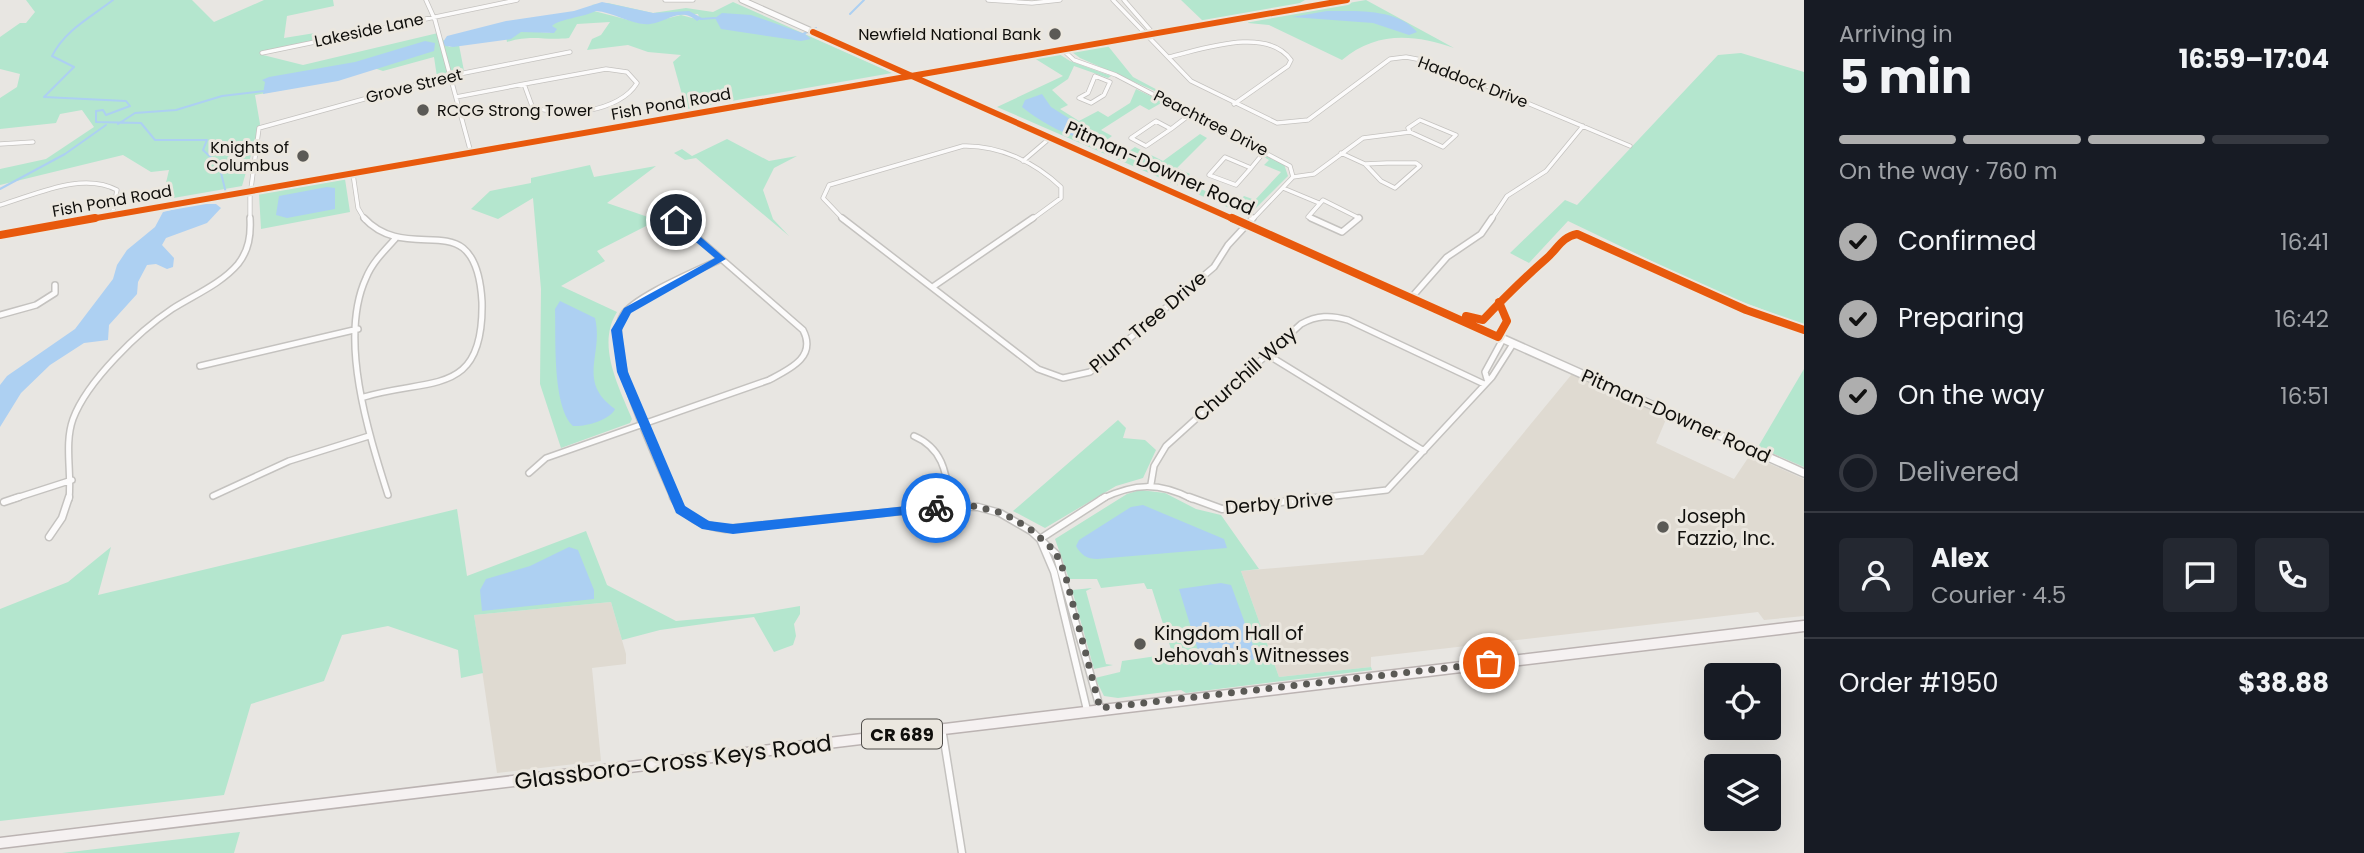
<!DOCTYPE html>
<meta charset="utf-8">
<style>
:root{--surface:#171b24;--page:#242831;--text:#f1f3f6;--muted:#9ea1a6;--line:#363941;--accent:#aeaeae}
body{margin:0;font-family:Poppins,sans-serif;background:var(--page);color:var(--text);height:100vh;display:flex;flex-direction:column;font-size:26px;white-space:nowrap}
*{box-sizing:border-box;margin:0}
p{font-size:23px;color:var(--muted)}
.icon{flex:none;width:38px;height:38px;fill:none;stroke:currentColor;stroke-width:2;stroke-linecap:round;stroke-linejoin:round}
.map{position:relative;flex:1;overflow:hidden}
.sheet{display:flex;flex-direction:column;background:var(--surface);width:560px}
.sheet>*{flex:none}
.tools{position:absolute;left:1704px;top:663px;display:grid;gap:14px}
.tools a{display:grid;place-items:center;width:77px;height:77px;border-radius:7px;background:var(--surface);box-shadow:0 7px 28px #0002;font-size:35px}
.pin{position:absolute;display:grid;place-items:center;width:60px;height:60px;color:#fff;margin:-30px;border:4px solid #fff;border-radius:50%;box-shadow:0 2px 7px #0007}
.courier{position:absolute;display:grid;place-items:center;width:70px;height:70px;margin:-35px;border:5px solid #1a73e8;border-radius:50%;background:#fff;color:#222;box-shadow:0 2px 9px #0007}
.head em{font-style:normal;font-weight:700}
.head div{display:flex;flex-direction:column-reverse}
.head{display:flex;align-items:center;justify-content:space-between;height:119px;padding:0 35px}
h1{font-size:46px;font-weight:700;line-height:52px}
.bar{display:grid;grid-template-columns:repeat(4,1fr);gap:10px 7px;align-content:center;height:84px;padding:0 35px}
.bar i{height:9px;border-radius:5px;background:var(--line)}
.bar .selected{background:var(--accent)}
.bar p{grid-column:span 4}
.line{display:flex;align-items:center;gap:18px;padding:0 35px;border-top:2px solid var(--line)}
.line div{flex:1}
.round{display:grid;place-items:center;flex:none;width:74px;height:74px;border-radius:7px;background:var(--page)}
ol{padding:0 35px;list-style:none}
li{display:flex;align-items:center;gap:21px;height:77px}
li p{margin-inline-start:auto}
li .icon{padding:7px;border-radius:50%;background:var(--accent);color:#111;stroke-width:4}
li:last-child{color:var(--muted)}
li i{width:38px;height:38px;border:4px solid var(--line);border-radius:50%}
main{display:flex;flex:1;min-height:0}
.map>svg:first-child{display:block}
</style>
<main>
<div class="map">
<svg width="1804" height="853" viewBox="0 0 1804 853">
<rect width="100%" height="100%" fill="#e8e6e2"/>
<path fill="#dfdad1" d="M1572,374L1667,417L1656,443L1734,479L1750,455L1804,479V616L1764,620L1758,612L1380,656L1371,657V667L1279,677L1241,571L1423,555Z
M611,602L626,654V664L592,668L601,761L497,773L474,615Z"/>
<path fill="#b4e6ce" d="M26,0H192L214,22L264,0H333L334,6L287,16L284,38L315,33L314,41L259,54L303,65L438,33L449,47L459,45L464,71L437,77L434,57L383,71L374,68L331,81L255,95L260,124L242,186L162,200L169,170L151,172L123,155L0,185V169L46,159L94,127L82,110L60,114L56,123L0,129V98L17,87L20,74L0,69V37L20,23H26L35,12Z
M1181,0H1305L1295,6L1203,21Z
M1366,0L1454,48C1414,34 1376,31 1342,60L1269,25L1248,23L1249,20Z
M733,2L892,73L686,109L673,62L681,55L648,52L628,45L587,50L592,39L601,35L610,22L577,24L569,38C544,41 533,34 507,42L506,36L519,30L550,33L553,22L594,11L644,24L681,15L700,20L698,14L645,16L591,5L608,3L653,13L686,8L713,12Z
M1108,46L1133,77L1182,103L1080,58L1072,52Z
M1741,53L1804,72V325L1716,292L1568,221L1529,263L1510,253L1565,200L1577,205L1718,55Z
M1059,54L1070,61L1111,76L1108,78L1074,66L1068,79L1052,90L1068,105L1060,109L1079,121L1098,111L1108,117L1130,103L1136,89L1163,102L1149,110L1140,105L1101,130L1112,136L1104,142L1125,154L1135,147L1163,161L1200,134L1207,138L1177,168L1190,174L1184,181L1235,205L1244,196L1255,200L1281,172L1264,165L1269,160L1264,157L1266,156L1284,164L1288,176L1248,216L997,107L1063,76L1034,58Z
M727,139L769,161L797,156L774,168L763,190L773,219L789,236L696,158L685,160L674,153L682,149L692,156Z
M590,165L594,177L656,166L607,203L648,217L650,224L597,251L605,261L561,286L617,312C596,345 619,387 632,419L630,423L561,448L540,384L541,289L533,198L498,219L471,209L490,191L531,183V178Z
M345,179L350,212L261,229L259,194Z
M1804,369V467L1758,447Z
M1118,420L1126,428L1123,438L1145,440L1156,450L1143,478L1116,486L1045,528L1013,511Z
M1140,490L1165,493L1196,509L1221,515L1259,569L1241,571L1279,677L1371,667L1372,670L1186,693L1181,690L1118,698L1104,696L1095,678L1120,672L1122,661L1164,655L1171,649L1152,589H1147L1144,583L1101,588L1097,579H1069L1055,539L1127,494Z
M457,509L467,576L586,531L607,585L676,621L753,614L800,606V614L794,624L796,636L793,645L774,652L754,617L660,630L622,640L611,602L474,615L483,673L461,678L458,650L388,626L342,635L324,681L251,704L224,795L0,821V609L68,582L111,547L98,595Z
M1092,588L1086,591L1106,664L1113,665L1094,669L1072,590Z
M240,832L234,853H62Z"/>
<path fill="#add0f2" d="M602,2L653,13L689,11L702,18L697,21C681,6 667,22 650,24C634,26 613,12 596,11C584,17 559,19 552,26L557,29L554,33L521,32L511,39L453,47L445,46L443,42L447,36L506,21L574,11Z
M1327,11C1354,11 1398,8 1417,32L1409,35L1373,23L1292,17Z
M722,13L751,15L805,34L811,39L801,41L721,29L715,18Z
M425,41L435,43L434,51L338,81L263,94L265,82L262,80L269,77L355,62Z
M1042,94L1051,107L1089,131V138C1072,141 1035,118 1022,107L1025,100Z
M327,187L335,188V209L287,218L276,215L279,196Z
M196,204H216L221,208L207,223L166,238L162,245L174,258L173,267L167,269L156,264L147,265L138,282L137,294L109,325L108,340L84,343L50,365L21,393L0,427V385L7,376L75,329L113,279L117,265L127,250L155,227L163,212Z
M560,301L595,318C604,355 576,381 615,409C610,420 585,427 573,426C552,406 556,337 555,309Z
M1143,505L1224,539L1227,548L1097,559C1087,559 1081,555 1076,546L1079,540L1131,507Z
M569,547L578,550L594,590V599L482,611L480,590L486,579L530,566Z
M1221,583L1231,585L1234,593L1255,651L1256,657L1252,660L1208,665L1201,660L1179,589Z"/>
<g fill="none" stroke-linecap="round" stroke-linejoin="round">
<path stroke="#add0f2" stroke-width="2" d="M113,0C91,17 65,30 52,56L74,67L44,97L126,101L130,106L106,115L103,110L96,111V122L141,123L155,140H207L203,150L219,165L226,193
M850,14L864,0
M700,19L715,18
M803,34L816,28
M118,124L135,113L176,110L222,96L264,91
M0,189L65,154L106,125"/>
<defs>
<path id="minor-far2" d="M426,0L435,20L471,153
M665,0H693
M988,0L1032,3L1060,0
M1113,0L1191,81L1277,123L1308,120L1390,59L1406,57L1427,61L1630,146
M1124,0L1151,31L1149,34
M1062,49L1074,60L1116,75L1290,166L1293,177L1252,220
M262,53L517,0
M1169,57C1203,49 1267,26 1291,60L1288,66L1234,104
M606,69L627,72L637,83C620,112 561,119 532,106L524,84Z
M1095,76L1110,82L1104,95L1091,103L1079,98L1088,93Z
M456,97L524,84
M1420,120L1456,135L1443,147L1410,132L1408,128Z
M1156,121L1171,129L1146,146L1131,138Z
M1171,129L1192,113
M0,144L33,142
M1341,153L1365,164
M1225,157L1251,168L1236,185L1209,175Z
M1023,161L1050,138
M1387,163H1416L1420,166L1395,188L1381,181L1365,164Z
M1251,168L1265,151
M353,174L358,208L365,220
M1293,177L1314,174L1363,138L1410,132
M1283,188L1319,203
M0,205C35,195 82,171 117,190L112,216
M665,218L672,220
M250,220V196L259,128L444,77L570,52
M844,220L823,198L829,185L963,146C999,145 1035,162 1061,187V198L1031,220
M1315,220L1308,217L1323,200L1359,218L1356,220
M1491,220L1507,196L1546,171L1583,126"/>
<path id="minor-far1" d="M364,218C396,253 441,230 463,248C478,260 481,284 482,302C484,398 430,377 364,397
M842,218L1038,369L1063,378L1090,372L1214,267L1228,245L1253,218
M1311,218L1342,232L1359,218
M934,286L1033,218
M1411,298L1447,257L1481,234L1492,218
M0,315L36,305L55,293V285
M1268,355L1424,451
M200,366L358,329
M1487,379L1485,372L1503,339
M914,436C942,448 946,471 950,499
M529,473L546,458L769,380C790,369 817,357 803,330L679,222L666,218
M1151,484L1154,466L1166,446L1301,324C1317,315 1331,315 1348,320L1484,384
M388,495C369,435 338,339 366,278C372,263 384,251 395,239
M213,496L289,461L369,436
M13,499L72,480
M69,499C72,473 64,444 73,419C87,381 139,331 172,309C194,295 221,284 238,264C249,250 251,235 250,218
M674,499C659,463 602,349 623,315C635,296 699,270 721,259
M1101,499C1135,483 1159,482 1192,499
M1309,499L1387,490L1492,377L1513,344"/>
<path id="minor" d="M673,497C685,518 703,526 726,529L951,506L978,507L1000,513L1031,531L1056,554L1100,708
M950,497L951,506
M1189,497L1222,509L1324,497
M4,502L19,497
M49,537L62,518L69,497
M1040,539L1105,497
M1040,539L1054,572L1087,710
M942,728L962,853"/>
<path id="tertiary-far1" d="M742,0L1236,220
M85,220L1347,0"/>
<path id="tertiary" d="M1232,218L1804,473
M0,235L95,218"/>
<path id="primary" d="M0,843C602,772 1202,696 1804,626"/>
</defs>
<use href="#minor-far2" stroke="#c4c2bf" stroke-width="5"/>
<use href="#minor-far1" stroke="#c4c2bf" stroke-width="8"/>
<use href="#minor" stroke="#c4c2bf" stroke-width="9"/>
<use href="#tertiary-far1" stroke="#c4c2bf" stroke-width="7"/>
<use href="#tertiary" stroke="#c4c2bf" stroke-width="10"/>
<use href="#primary" stroke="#bbb3b2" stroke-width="13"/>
<use href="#minor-far2" stroke="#fcfbfb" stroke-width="3.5"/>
<use href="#minor-far1" stroke="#fcfbfb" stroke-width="5"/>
<use href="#minor" stroke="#fcfbfb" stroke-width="6"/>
<use href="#tertiary-far1" stroke="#fcfbfb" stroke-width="5"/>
<use href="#tertiary" stroke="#fcfbfb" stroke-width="7"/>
<use href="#primary" stroke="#f5f1f1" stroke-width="10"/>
<defs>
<path id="cycleway-far1" d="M813,32L1235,220
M85,220L1347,0"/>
<path id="cycleway" d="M1232,218L1498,337L1507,321L1499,302
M0,235L95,218
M1466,316L1483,320C1505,297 1524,278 1547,258C1558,248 1562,237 1577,234L1746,310L1804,330"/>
</defs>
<use href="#cycleway-far1" stroke="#ebe7df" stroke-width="10"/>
<use href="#cycleway" stroke="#ebe7df" stroke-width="12"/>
<use href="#cycleway-far1" stroke="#e8590c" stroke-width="6"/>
<use href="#cycleway" stroke="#e8590c" stroke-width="8"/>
</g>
<path fill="#1a73e8" d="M673,218H679L726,259L631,313L622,330L628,372L685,506L709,521L733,524L936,503L940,504V511L733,534L702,529L676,513L617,372L611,330L624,308L715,258L673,223Z"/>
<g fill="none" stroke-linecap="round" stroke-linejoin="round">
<path stroke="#5b5a56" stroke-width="7" stroke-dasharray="0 12.6" d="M936,508L973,506L1003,513L1030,529L1055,551L1065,574L1100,708L1489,663"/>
</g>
<g fill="#5b5a56" stroke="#ebe7df" stroke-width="2.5">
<circle cx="1055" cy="34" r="7"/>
<circle cx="423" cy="110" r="7"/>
<circle cx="303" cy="156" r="7"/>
<circle cx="1663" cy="527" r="7"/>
<circle cx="1140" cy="644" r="7"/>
</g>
<g text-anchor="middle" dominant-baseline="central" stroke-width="6" stroke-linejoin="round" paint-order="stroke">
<g font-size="16" fill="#0f0e0b" stroke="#ebe7df">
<text transform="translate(369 30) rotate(-12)">Lakeside Lane</text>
<text transform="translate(1473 82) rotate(21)">Haddock Drive</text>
<text transform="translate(414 86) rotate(-14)">Grove Street</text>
<text transform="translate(671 104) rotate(-10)">Fish Pond Road</text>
<text transform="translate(1211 123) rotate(27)">Peachtree Drive</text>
<text transform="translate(112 201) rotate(-10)">Fish Pond Road</text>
</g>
<g font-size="16" fill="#0f0e0b" stroke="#ebe7df" text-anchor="end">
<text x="1041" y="34">Newfield National Bank</text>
<text x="437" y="110" text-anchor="start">RCCG Strong Tower</text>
<text x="289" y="147">Knights of<tspan x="289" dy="18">Columbus</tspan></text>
</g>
<rect fill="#ebe7df" stroke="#514f4b" stroke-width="2" x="862" y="719.5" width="80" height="29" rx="5"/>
<g font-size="18" font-weight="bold" fill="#0f0e0b">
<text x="902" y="734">CR 689</text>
</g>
<g font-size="19" fill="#0f0e0b" stroke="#ebe7df">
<text transform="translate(1160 168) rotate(24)">Pitman-Downer Road</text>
<text transform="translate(1148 322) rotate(-40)">Plum Tree Drive</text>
<text transform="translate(1245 374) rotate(-42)">Churchill Way</text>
<text transform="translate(1676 416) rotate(24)">Pitman-Downer Road</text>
<text transform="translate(1279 503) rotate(-5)">Derby Drive</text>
</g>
<g font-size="19" fill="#0f0e0b" stroke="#ebe7df" text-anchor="start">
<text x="1677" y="516">Joseph<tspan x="1677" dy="22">Fazzio, Inc.</tspan></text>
<text x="1154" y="633">Kingdom Hall of<tspan x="1154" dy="22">Jehovah's Witnesses</tspan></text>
</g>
<g font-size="23" fill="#0f0e0b" stroke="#ebe7df">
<text transform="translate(673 762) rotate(-7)">Glassboro-Cross Keys Road</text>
</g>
</g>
</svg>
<div class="tools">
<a><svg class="icon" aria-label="locate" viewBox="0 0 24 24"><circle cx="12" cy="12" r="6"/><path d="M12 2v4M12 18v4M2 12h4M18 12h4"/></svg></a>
<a><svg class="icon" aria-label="layers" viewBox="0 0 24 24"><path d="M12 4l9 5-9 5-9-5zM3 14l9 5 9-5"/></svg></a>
</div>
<div class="pin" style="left:1489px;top:663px;background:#ea580c"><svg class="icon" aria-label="bag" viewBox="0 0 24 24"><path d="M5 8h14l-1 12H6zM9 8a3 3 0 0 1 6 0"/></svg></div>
<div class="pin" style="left:676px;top:220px;background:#1f2937"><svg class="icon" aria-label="home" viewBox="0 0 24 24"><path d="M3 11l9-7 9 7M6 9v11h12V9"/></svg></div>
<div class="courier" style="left:936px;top:508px"><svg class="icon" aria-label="bike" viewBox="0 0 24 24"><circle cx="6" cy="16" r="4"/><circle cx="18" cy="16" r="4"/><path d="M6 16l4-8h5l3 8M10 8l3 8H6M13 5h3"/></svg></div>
</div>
<section class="sheet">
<div class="head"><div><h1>5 min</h1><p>Arriving in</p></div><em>16:59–17:04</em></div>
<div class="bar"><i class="selected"></i><i class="selected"></i><i class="selected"></i><i></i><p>On the way · 760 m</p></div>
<ol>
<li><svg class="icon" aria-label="check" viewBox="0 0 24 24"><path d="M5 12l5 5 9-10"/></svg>Confirmed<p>16:41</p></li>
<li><svg class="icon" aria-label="check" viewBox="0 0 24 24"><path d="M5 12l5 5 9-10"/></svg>Preparing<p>16:42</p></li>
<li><svg class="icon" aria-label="check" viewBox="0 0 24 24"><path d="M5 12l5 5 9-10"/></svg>On the way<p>16:51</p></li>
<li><i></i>Delivered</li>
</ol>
<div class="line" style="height:126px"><a class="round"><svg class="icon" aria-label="person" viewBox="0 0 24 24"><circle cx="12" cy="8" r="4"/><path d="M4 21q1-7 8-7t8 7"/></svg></a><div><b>Alex</b><p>Courier · 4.5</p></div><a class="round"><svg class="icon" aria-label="chat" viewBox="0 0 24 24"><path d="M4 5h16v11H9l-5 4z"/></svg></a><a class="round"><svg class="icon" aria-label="phone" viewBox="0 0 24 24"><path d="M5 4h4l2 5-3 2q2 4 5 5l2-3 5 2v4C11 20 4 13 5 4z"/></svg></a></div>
<div class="line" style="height:91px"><div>Order #1950</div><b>$38.88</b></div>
</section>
</main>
